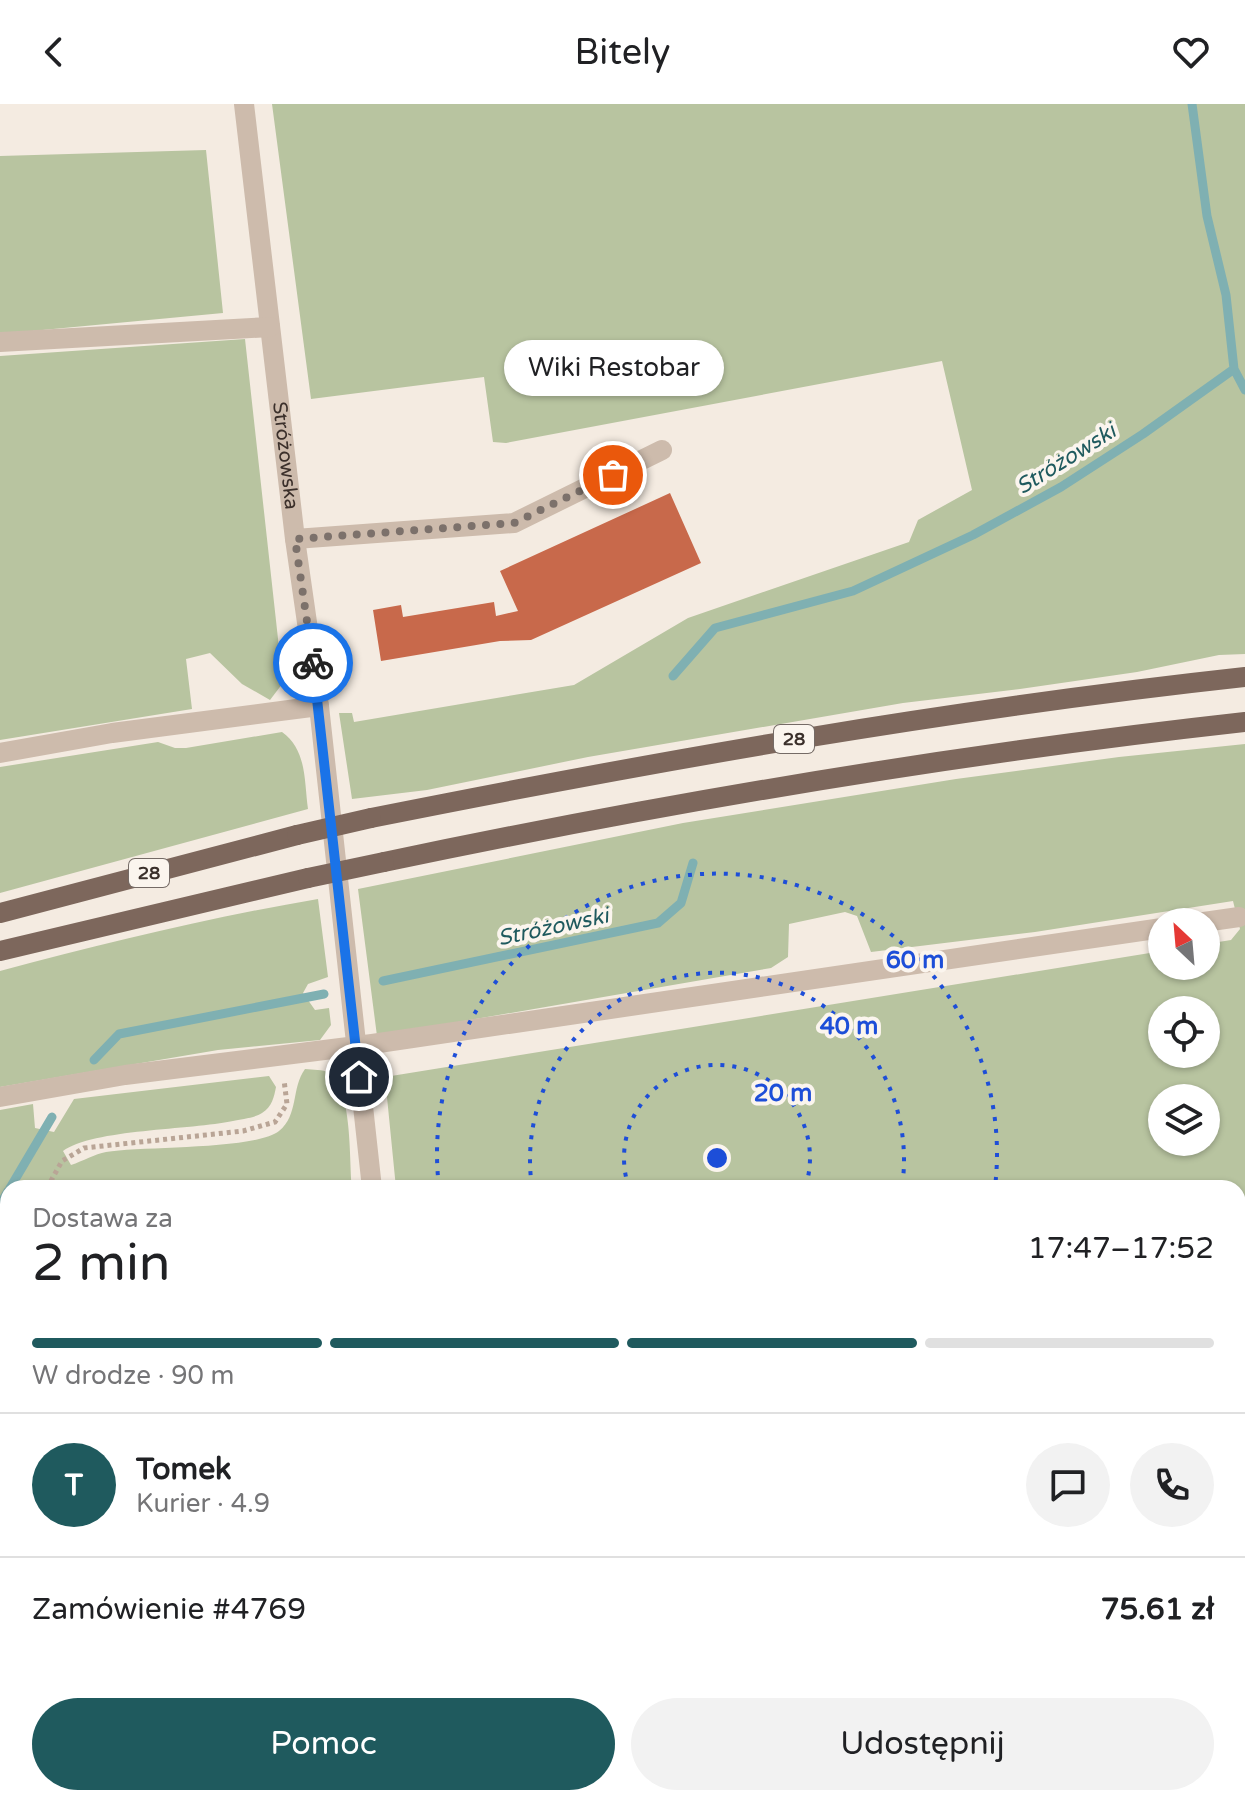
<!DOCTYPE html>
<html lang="pl">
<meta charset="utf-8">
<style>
:root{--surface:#fff;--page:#f2f2f2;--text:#202124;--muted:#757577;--line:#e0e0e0;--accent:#1f5a5e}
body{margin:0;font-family:"Varela Round",sans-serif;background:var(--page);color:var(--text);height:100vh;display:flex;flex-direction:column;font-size:30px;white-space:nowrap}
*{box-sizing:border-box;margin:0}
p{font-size:26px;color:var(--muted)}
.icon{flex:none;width:44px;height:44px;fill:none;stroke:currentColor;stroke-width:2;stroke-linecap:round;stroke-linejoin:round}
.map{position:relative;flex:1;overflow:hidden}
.side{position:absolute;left:0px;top:1076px;width:1246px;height:626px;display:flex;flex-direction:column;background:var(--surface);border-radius:24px 24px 0 0;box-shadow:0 2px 6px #0004}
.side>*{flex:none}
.needle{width:52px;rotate:334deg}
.fabs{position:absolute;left:1148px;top:804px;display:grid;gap:16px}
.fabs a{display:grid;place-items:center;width:72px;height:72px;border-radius:50%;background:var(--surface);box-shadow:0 2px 6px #0004;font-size:40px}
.pin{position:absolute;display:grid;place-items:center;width:68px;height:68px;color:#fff;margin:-34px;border:4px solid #fff;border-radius:50%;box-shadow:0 2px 8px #0007}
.courier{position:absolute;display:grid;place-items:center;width:80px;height:80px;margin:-40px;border:6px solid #1a73e8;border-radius:50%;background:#fff;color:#222;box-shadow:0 2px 10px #0007}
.bubble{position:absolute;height:56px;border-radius:28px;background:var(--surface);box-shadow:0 2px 6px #0004;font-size:26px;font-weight:600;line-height:56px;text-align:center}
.overview em{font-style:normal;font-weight:600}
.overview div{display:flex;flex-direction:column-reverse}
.overview{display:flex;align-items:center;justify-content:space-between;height:136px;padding:0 32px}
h1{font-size:52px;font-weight:600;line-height:60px}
.bar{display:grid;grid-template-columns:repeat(4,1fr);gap:12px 8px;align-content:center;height:96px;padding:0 32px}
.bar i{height:10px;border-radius:6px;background:var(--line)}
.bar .on{background:var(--accent)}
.bar p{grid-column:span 4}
.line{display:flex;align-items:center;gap:20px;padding:0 32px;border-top:2px solid var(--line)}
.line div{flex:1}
.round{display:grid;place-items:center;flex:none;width:84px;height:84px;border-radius:42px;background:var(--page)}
.cta{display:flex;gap:16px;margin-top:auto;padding:16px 32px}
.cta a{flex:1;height:92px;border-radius:48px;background:var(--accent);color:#fff;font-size:32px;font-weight:600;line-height:92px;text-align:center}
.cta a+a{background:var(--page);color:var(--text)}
header{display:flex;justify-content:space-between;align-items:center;height:104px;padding:0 32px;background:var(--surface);font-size:36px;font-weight:600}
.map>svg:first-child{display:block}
</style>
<header><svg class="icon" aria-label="back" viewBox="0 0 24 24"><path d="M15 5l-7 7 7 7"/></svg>Bitely<svg class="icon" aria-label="heart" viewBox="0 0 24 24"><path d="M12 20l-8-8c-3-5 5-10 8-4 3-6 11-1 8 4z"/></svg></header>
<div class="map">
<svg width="1245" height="1701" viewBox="0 0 1245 1701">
<rect width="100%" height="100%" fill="#f4ebe1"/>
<path fill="#b8c4a0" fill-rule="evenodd" d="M272,0H1245V550L1219,551L1137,568L1020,585L903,599L588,653L427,686L352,695L339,609H352L354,618L574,581L688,514L909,438L918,416L972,386L942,257L506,339L493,338L484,273L311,295Z
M206,46L223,209L0,230V52Z
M245,235L281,562L289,571L270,596L242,580L210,549L186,555L192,605L0,636V252Z
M282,628C307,646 304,676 308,705L0,789V663L158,638L175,644H186Z
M1245,640V1701H459L458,1694H1238V1084H396L385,973L1162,847V862H1206V840L1231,836L1240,825L1233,797L1035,828L871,848L857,812L845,808L789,820L788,853L771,864L377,932L358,785L683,719L956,675L1119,653ZM1162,906H1206V950H1162ZM1162,994H1206V1038H1162Z
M318,795L328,873L308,880L303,889L315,906L329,904L331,921L320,936L218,946L0,983V867C105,839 211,813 318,795Z
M305,965C313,966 323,965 329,969C353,985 349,1056 352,1084H8V1694H415V1701H0V1006L33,1000L35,1024L54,1028L74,995L269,972L276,983C274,993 272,1003 262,1009C255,1014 241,1015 233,1017C191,1026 93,1025 63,1047L71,1061C83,1057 95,1050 106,1048C142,1042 255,1046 279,1027C299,1011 291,984 305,965Z"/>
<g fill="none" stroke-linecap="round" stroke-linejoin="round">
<path stroke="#7fb0b2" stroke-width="9" d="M1234,265L1245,286
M673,572L715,524L853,487L973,431L1061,383L1143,330L1234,265L1226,191L1207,112L1192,0
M383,877L658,819L681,799L693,759
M94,956L119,930L324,890
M10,1084L52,1013
M0,1101L8,1087"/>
</g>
<path fill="#c8694b" d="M670,389L701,459L531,536L500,537L381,557L373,506L401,501L403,513L494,498L496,512L518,507L500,467Z
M8,1289V1330L0,1331V1290Z"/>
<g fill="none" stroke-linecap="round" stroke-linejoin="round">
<path stroke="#b9a596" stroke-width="5" stroke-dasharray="4 4" stroke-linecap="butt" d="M47,1084L62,1057L84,1044L243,1027L275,1018L287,1000L284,976
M0,1167L8,1153"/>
<g stroke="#cdbbac" stroke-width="20">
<path id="s1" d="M244,0L295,435L319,602L372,1084"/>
<path d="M0,238L270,223"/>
<path d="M295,435L514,419L662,346"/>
<path d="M0,649L112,629L319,602"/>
<path d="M1204,818L1239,813"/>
<path d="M0,993L125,971L372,940L1162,824"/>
<path d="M439,1694L440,1701"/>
</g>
<path stroke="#7d675c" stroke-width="20" d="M371,714C661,656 951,605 1245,573
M384,758C669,698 956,650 1245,618
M0,809L297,731
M0,847L308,774"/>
<path stroke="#7d675c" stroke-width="20" d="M297,731L371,714
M308,774L384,758"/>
</g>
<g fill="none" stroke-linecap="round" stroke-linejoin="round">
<path stroke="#7c716b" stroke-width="8" stroke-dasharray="0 14.4" d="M313,559L295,435L514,419L613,371"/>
<path stroke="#1a73e8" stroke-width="10" d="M313,559L359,973"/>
</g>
<g fill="none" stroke="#1d4ed8" stroke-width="4" stroke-dasharray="4 8">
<path d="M629 1084A93 93 0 1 1 805 1084"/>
<path d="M532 1083A187 187 0 1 1 902 1083"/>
<path d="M439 1083A280 280 0 1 1 995 1083"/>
</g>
<g text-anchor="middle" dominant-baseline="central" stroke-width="8" stroke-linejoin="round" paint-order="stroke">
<g fill="#fbf5ee" stroke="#756b66" stroke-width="2">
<rect x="774" y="621" width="40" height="28" rx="6"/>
<rect x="129" y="755" width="40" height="28" rx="6"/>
</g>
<g font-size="18" font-weight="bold" fill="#3b302b">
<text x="794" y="635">28</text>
<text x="149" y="769">28</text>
</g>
<g font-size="20" fill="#3b302b" stroke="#fbf5ee">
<text stroke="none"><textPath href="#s1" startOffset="354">Stróżowska</textPath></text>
</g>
<g font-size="22" font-style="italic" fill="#1f5a5e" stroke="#fbf5ee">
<text transform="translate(1066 355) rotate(-32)">Stróżowski</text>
<text transform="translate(553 823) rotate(-12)">Stróżowski</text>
</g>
</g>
<circle cx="717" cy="1054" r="12" fill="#1d4ed8" stroke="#fbf5ee" stroke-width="4"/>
<g font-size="24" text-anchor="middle" font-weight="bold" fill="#1d4ed8" stroke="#fbf5ee" stroke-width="8" stroke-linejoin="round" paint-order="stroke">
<text x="915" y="864">60 m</text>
<text x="849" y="930">40 m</text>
<text x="783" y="997">20 m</text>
</g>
</svg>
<div class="fabs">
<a><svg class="needle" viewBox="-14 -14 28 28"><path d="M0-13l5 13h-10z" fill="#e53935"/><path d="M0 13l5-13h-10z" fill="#757577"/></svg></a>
<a><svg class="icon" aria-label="locate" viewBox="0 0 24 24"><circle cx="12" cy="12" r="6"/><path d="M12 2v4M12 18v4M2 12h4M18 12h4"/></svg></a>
<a><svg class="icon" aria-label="layers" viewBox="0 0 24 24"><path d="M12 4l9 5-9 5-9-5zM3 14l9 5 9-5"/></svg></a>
</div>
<div class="pin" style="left:613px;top:371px;background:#ea580c"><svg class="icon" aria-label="bag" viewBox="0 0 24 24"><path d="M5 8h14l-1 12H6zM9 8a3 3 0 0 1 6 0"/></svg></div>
<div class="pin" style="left:359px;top:973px;background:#1f2937"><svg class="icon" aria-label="home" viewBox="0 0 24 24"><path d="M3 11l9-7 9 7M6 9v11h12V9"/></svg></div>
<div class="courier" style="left:313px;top:559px"><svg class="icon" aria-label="bike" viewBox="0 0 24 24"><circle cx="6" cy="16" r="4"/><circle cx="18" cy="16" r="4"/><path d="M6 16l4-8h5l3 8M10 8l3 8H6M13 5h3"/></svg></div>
<div class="bubble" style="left:504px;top:236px;width:220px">Wiki Restobar</div>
<section class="side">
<div class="overview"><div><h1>2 min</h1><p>Dostawa za</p></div><em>17:47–17:52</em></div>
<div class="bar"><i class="on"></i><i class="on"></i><i class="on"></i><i></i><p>W drodze · 90 m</p></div>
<div class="line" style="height:144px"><b class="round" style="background:var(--accent);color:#fff">T</b><div><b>Tomek</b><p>Kurier · 4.9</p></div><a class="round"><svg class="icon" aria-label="chat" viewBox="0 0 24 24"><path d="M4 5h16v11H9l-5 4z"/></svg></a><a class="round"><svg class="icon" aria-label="phone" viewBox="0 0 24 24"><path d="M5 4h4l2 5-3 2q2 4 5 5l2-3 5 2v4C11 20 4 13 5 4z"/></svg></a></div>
<div class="line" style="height:104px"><div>Zamówienie #4769</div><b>75.61 zł</b></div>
<div class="cta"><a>Pomoc</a><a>Udostępnij</a></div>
</section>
</div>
